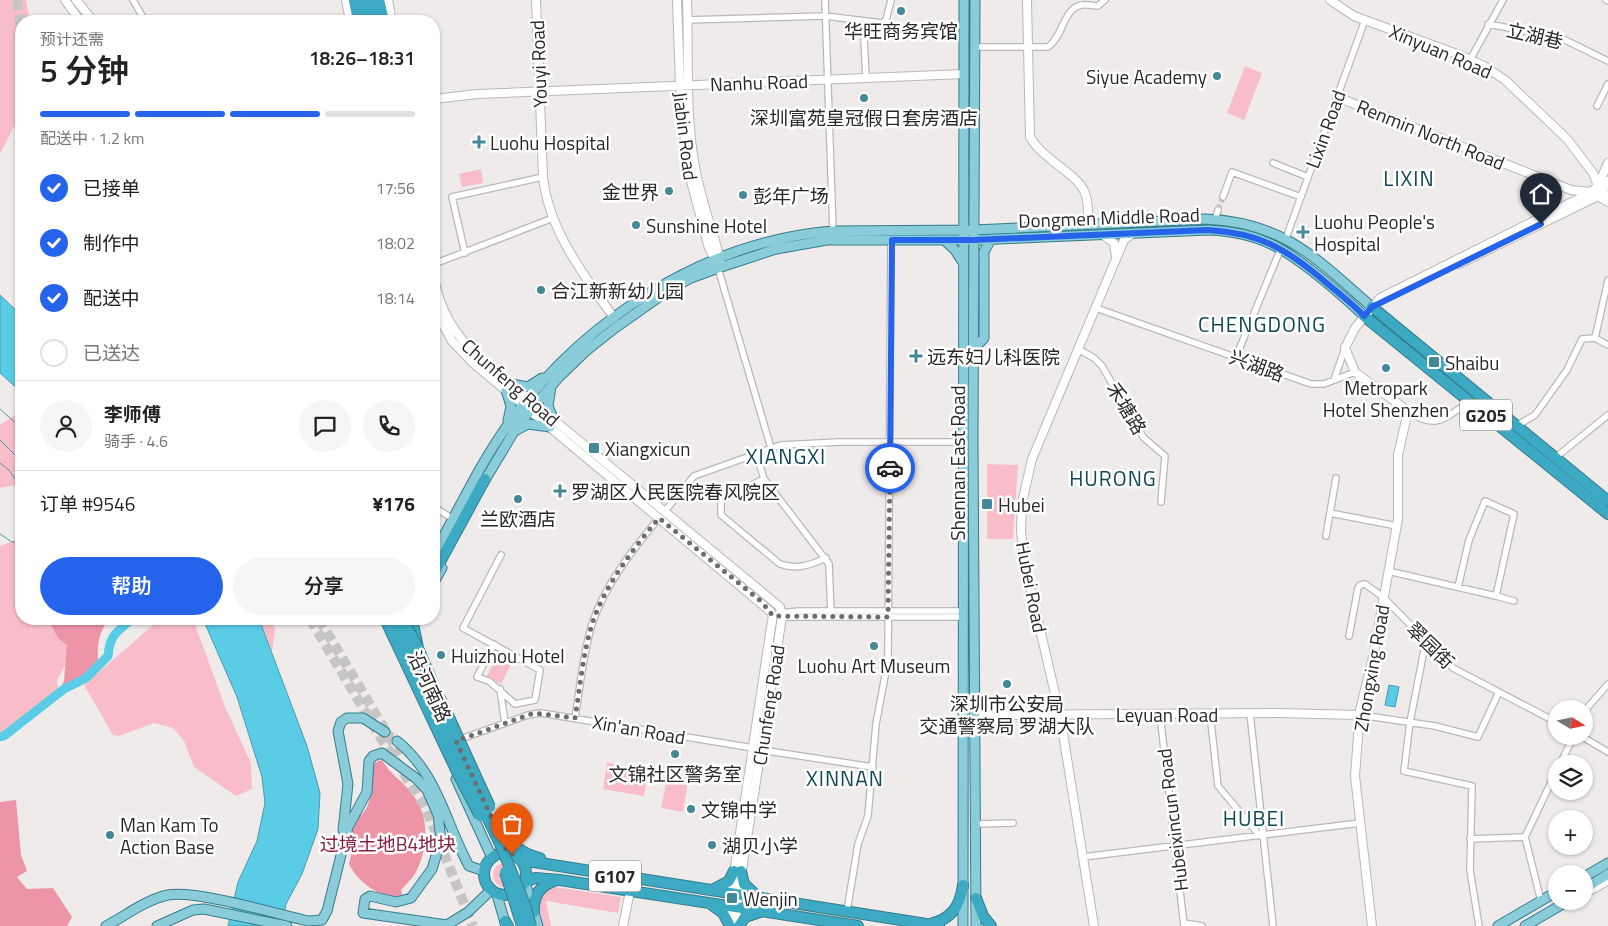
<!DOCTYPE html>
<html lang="zh">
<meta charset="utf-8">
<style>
:root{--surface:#fff;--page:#f6f6f6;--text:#222;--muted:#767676;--line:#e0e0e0;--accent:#2563eb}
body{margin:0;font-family:"Titillium Web","Noto Sans SC",sans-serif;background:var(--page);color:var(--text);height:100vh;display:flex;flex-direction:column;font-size:19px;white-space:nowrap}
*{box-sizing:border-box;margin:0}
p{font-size:16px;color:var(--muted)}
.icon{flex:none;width:28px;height:28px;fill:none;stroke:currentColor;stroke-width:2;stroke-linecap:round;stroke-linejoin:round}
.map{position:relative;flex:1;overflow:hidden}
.side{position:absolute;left:15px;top:15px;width:425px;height:610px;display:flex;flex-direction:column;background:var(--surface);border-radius:20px;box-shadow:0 1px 4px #0004}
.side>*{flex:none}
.needle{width:32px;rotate:100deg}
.tools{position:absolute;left:1548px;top:700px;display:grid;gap:10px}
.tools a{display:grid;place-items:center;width:45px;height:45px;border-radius:50%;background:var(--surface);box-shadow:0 1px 4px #0004;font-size:25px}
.pin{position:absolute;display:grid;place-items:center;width:42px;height:42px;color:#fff;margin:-51px -21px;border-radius:50% 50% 50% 0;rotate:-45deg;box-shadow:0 0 5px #0007}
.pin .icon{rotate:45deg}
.courier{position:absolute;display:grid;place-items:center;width:50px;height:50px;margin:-25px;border:4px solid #2563eb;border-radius:50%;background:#fff;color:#222;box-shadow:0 1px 6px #0007}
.overview em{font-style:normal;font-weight:600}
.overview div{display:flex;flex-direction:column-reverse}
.overview{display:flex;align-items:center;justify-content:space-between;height:85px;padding:0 25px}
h1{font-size:32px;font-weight:600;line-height:38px}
.bar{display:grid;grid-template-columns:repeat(4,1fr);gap:8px 5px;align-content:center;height:60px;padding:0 25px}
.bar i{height:6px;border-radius:4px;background:var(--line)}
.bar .selected{background:var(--accent)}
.bar p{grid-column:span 4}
.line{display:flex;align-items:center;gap:12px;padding:0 25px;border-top:1px solid var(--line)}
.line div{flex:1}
.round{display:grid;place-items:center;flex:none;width:52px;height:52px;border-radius:26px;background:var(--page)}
ol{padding:0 25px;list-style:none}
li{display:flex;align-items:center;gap:15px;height:55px}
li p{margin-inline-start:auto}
li .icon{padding:5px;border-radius:50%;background:var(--accent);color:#fff;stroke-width:4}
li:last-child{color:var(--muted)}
li i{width:28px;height:28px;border:2px solid var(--line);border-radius:50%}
.primary-button{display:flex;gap:10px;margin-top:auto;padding:10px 25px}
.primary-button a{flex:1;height:58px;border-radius:30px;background:var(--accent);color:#fff;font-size:20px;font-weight:600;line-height:58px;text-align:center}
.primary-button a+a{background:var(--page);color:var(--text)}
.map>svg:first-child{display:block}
</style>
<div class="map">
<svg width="1608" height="926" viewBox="0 0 1608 926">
<rect width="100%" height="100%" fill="#efebeb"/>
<path fill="#f8bdc8" d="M0,0H26L30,21H21V113L0,154Z
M1245,66L1262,73L1244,120L1227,113Z
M481,169L483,183L462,187L459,174Z
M21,411V484L0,488V425Z
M987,464L1018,465L1013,539H987Z
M21,538V619H63L73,641L71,655L57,680L59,694L4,736L0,737V546Z
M160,619H193L225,707L251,763L252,789L236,796L194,767L184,741L173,728L154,723L119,736L113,735L84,685Z
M259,619H273L275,631L272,651Z
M498,655L512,662L501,684L487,676Z
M607,763L648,770L644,796L603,789Z
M668,773L689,776L683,812L661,808Z
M493 875a12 12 0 1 1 24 0a12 12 0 1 1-24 0Z
M555,887L621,897L618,913L546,901L551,926H541L537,905L542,891Z"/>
<path fill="#ed94a6" d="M48,619H109C99,632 97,644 98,661L65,692L60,689L64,681L67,645L58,638Z
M382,760C390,774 400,779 410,791C430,814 429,846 416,872C412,879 406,884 401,890L402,894L399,897C379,898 357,881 349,864C350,859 352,853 351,848C349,840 347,838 349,829C354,816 367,817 370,797C372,783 364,764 382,760Z
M16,800L21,855L27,871L17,877L27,889L53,888L72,917L67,926H0V802Z"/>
<path fill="#5acce6" stroke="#4b9aad" d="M0,295L21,315V392L0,373Z
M203,619H259L307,746L320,793L318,829L302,874L286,904L282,926H228L238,882L257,841L265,803L262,777L237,697Z
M1389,685L1399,687L1395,707L1385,705Z"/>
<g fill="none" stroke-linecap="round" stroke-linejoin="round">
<path stroke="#4b9aad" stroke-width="1" d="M0,409L21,428
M0,440L21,461
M0,463L9,470L21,488
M0,534L12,542H21"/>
<path stroke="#5acce6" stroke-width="9" d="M0,737L4,736L64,689L86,678L108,656C110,634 117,632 132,619"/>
<path stroke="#c7c4c4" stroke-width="5.5" stroke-dasharray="5.5 3" stroke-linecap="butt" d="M1218,210L1223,197"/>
<path stroke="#c7c4c4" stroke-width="9" stroke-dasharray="9 4.5" stroke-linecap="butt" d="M385,732L397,741"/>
<path stroke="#c7c4c4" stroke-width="10" stroke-dasharray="10 5" stroke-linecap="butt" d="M17,0L21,28
M310,619L379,735L425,806L473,926
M319,619L400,755"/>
<defs>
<path id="street" d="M133,0L145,21
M825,0L833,231
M1606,0L1608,1
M687,20L825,16L882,23L886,20L891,0
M863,21L866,77
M1488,24L1561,38L1608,61
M975,47H1048C1062,38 1063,12 1078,6C1085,3 1092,6 1098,6L1105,0
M1470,60L1503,0
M1597,106L1608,84
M1273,163L1308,177
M1223,197L1232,172L1301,197
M1215,220L1218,210
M1286,238L1365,20
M465,253L452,197L543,177
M434,264L553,218
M718,268L771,448
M1608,280L1595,338L1608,345
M1096,308L1311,384H1324L1355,372
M1078,349L1094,358L1102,366L1143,437L1165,456L1161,502
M1236,357L1281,248
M1334,380L1345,348
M1408,411C1436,431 1445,418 1470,401
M1516,426L1535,415L1567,370L1582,339L1595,338
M756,453L764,479L829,564L831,615
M1555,458L1608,415
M764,479L724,498L721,502V515L780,564C796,570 811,565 826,558
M434,507L453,519
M665,511L694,476L781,445L839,442H963
M1330,513L1397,526
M1326,536L1336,478
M1388,571L1496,596L1514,514L1485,501L1469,540L1458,587
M1496,596L1514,601
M778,613L800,611H963
M780,617H963
M1349,636L1358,588L1360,585L1365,584L1383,597L1453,668L1556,722
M1426,640L1410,722L1404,771L1472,786L1470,870L1479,926
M494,644L477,677L489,681L515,704L535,700L540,670L463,628L501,555
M500,689L505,723
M1210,713L1218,786L1260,836
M1250,713L1273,926
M1160,714L1184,926
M1360,715L1435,726L1478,737L1499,692
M1584,715L1588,707L1608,684
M575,718C580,687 583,654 592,624C605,585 633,549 659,518
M1581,736L1608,752
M458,740L528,715L541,713L753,748
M761,750L873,767
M1560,764L1574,736
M975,824L1013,823
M1470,839L1525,837
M1083,857L1360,823
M1584,895L1608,882
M1541,901L1525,837L1556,772
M847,911L858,844L868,816L876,724L888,660L891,239
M1184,923L1202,926"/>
<path id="secondary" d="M65,0L80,21
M76,0L93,21
M346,0L350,21
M388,0L392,21
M536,0L543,177C549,231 584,275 614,318
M677,0L680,85L687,166L708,245L717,265
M687,0C689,54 685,108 694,161C699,194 711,226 720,258L719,264
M1027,0L1030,137C1042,159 1078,174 1085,193C1089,203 1088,214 1088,225
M1330,0L1354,16L1457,54L1484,66L1505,80L1567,139L1593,173L1600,191L1608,196
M1337,97L1571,190L1591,192L1608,202
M434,99L477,94L964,74
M1103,235L1114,243L1116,257
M1459,264L1594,198L1602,192L1608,181
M434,278C440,311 455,335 479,358L780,607L782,617L738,895L736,926
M434,308L452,341L474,364L770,611L773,616L771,627L732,886L730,924
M975,715L1278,713L1360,715
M623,926L630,891
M1094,926L1060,715L1026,569L1021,531L1022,503L1032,459L1124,240L1132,234
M1372,926L1355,776L1360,710L1373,657L1398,519V455L1408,411L1355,372L1345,348L1355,328L1380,298L1588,194L1598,186L1608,163"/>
<path id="primary" d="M975,0L973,441L976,926
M944,240L955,250L962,261
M974,349L984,338V252L991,239
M511,384L528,387L542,378
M551,387L548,406L553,418
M506,390L511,406L508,421
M515,431L528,424L550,427
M482,485L518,425L559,377L586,351L615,328L669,290L691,278L718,268L776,249L827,240H974L1209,230C1261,232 1287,250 1326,282C1339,293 1352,304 1364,316
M434,554C459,509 481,461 512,419C587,318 706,241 833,231L974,230L1205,219C1283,222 1316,258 1372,307
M434,582L442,568
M397,741C438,774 445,822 469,866L484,871
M456,779L492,858
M343,830L348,784L338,731L341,722L347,718H363L385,732
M1584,877L1608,863
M525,882L538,926
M1584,889L1608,874
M497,895L506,926
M106,926C125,916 147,899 168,895C196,890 277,914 308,921L322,920L327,911L348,827L367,792L369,761L373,756L382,753L417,779L427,790L438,815L441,840L432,869L411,898L396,902L370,896L365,899L363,913L447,925L468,912L491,890
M157,926L193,910L204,909L287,926
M963,926L964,0
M1498,926L1556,892
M1525,926L1568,901"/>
<path id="highway" d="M354,0L358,21
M362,0L367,21
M370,0L375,21
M379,0L384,21
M1372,307L1608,501
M1364,316L1608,514
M434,573L485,479
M412,619L418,648L433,683
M497,821C508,840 517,853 540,858
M484 874a21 21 0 1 1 42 0a21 21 0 1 1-42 0Z
M521,860L939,926
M741,871L744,884L758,897
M525,882L535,878L560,880L858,926
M712,890L729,881L734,871
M976,898L983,916L991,926
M712,905L723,913L730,926
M534,912C533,897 539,886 554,881
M505,921L508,926
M930,924C951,919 960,907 963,885
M739,926L745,917L760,912"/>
</defs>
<use href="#street" stroke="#bbb7b8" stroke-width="8"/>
<use href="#secondary" stroke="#bbb7b8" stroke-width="10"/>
<use href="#primary" stroke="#357c8c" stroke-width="11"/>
<use href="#highway" stroke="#357c8c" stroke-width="12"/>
<use href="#street" stroke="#fff" stroke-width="5.5"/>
<use href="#secondary" stroke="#fff" stroke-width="8"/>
<use href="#primary" stroke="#8accda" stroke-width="9"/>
<use href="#highway" stroke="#3caac2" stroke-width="10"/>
<defs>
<path id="highway-bridge" d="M385,619L458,774L480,816
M393,619L500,844L524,902L531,926
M403,619L418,648
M427,677L442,702L490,807
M505,872L522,926"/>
</defs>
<use href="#highway-bridge" stroke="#357c8c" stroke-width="12" stroke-linecap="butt"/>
<use href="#highway-bridge" stroke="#3caac2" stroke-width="10"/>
</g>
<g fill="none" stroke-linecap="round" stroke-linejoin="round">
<path stroke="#6e6c6c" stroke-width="5" stroke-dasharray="0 9" d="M512,854L508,853L456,741L534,713L575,718C580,687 583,654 592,624C605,585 633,549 659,518L762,602L773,616L888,617L890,468"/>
<path stroke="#2563eb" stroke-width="6" d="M890,468L892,240H974L1208,230C1259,233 1285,248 1323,280C1337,292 1352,303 1364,316L1372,307L1541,224"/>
</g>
<g fill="#458898" stroke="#fff" stroke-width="2">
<circle cx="901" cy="11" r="5"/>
<circle cx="1217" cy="76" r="5"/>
<circle cx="864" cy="98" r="5"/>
<path d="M476.5 134.5h5v5h5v5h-5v5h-5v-5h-5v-5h5z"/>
<circle cx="669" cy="191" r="5"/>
<circle cx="743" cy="195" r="5"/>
<circle cx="636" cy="225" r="5"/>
<path d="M1300.5 224.5h5v5h5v5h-5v5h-5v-5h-5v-5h5z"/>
<circle cx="541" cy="290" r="5"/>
<path d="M913.5 348.5h5v5h5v5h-5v5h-5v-5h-5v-5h5z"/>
<rect x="1428" y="356" width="12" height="12" rx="2.5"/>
<circle cx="1386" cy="368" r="5"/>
<rect x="588" y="442" width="12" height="12" rx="2.5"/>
<path d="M557.5 483.5h5v5h5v5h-5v5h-5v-5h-5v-5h5z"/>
<circle cx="518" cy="499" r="5"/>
<rect x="981" y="498" width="12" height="12" rx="2.5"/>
<circle cx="874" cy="646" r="5"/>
<circle cx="441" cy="655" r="5"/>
<circle cx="1007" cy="684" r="5"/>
<circle cx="675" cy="754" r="5"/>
<circle cx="691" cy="809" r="5"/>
<circle cx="110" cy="835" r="5"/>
<circle cx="712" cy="845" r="5"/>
<rect x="726" y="892" width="12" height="12" rx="2.5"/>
</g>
<g text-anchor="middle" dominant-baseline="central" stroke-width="5" stroke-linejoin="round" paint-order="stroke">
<g fill="#fff" stroke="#696868" stroke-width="1">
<rect x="1460" y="399.5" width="52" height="31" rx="4"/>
<rect x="589" y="860.5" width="52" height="31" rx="4"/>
</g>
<g font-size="18" font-weight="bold" fill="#292727">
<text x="1486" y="415">G205</text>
<text x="615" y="876">G107</text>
</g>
<g font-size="19" fill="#292727" stroke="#fff" text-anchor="start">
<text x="901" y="30" text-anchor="middle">华旺商务宾馆</text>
<text x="1207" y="76" text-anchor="end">Siyue Academy</text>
<text x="864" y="117" text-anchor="middle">深圳富苑皇冠假日套房酒店</text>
<text x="490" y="142">Luohu Hospital</text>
<text x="659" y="191" text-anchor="end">金世界</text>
<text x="753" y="195">彭年广场</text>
<text x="1314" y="221">Luohu People's<tspan x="1314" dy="22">Hospital</tspan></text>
<text x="646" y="225">Sunshine Hotel</text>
<text x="551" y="290">合江新新幼儿园</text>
<text x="927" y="356">远东妇儿科医院</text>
<text x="1445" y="362">Shaibu</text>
<text x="1386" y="387" text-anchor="middle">Metropark<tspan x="1386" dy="22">Hotel Shenzhen</tspan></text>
<text x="605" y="448">Xiangxicun</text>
<text x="571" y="491">罗湖区人民医院春风院区</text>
<text x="998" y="504">Hubei</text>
<text x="518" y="518" text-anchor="middle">兰欧酒店</text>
<text x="451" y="655">Huizhou Hotel</text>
<text x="874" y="665" text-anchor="middle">Luohu Art Museum</text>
<text x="1007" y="703" text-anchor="middle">深圳市公安局<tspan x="1007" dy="22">交通警察局 罗湖大队</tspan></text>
<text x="675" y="773" text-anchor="middle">文锦社区警务室</text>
<text x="701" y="809">文锦中学</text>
<text x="120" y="824">Man Kam To<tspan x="120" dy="22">Action Base</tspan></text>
<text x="722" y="845">湖贝小学</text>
<text x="743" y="898">Wenjin</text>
</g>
<g font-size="19" fill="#292727" stroke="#fff">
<text transform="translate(1535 35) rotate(13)">立湖巷</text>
<text transform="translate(1441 51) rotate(23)">Xinyuan Road</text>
<text transform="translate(538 64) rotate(-92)">Youyi Road</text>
<text transform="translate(759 82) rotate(-2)">Nanhu Road</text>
<text transform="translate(1325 129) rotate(-70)">Lixin Road</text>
<text transform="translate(1431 134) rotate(22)">Renmin North Road</text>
<text transform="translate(686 136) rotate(83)">Jiabin Road</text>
<text transform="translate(1109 217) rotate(-2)">Dongmen Middle Road</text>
<text transform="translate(1257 365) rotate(20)">兴湖路</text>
<text transform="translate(511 382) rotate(41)">Chunfeng Road</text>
<text transform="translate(1127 408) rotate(59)">禾塘路</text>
<text transform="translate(957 463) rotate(-90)">Shennan East Road</text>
<text transform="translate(1032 587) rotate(79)">Hubei Road</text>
<text transform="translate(1431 645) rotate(44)">翠园街</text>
<text transform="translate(1371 668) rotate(-80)">Zhongxing Road</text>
<text transform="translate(430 686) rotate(65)">沿河南路</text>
<text transform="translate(768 705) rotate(-81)">Chunfeng Road</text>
<text x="1167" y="714">Leyuan Road</text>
<text transform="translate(639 729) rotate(10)">Xin'an Road</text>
<text transform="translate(1172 820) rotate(-97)">Hubeixincun Road</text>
</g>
<g font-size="19" fill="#861f40" stroke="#fff">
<text x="388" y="843">过境土地B4地块</text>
</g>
<g font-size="21" letter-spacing="1" fill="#0e4854" stroke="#fff">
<text x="1409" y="178">LIXIN</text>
<text x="1262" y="324">CHENGDONG</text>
<text x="786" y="456">XIANGXI</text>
<text x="1113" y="478">HURONG</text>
<text x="845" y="778">XINNAN</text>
<text x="1254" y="818">HUBEI</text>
</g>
</g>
</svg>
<div class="tools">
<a><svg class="needle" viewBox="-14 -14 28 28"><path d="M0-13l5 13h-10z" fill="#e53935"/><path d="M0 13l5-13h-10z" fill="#767676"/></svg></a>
<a><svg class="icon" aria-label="layers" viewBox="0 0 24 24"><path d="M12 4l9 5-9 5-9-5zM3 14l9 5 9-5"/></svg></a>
<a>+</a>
<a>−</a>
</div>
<div class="pin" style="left:512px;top:854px;background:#ea580c"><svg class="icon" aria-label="bag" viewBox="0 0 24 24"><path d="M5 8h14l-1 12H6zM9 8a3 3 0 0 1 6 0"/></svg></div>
<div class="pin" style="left:1541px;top:224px;background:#1f2937"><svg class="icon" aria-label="home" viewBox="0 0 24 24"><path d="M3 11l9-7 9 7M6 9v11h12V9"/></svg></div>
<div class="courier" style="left:890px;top:468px"><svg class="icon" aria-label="car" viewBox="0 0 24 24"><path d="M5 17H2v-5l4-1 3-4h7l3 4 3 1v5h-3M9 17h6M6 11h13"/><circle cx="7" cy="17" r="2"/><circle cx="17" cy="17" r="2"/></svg></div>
<section class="side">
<div class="overview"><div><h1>5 分钟</h1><p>预计还需</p></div><em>18:26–18:31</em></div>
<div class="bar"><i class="selected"></i><i class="selected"></i><i class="selected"></i><i></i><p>配送中 · 1.2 km</p></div>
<ol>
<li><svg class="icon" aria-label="check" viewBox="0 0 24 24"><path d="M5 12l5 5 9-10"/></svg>已接单<p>17:56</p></li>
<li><svg class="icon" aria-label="check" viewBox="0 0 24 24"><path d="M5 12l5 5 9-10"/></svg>制作中<p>18:02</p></li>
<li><svg class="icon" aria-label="check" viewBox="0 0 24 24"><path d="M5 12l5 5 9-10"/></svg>配送中<p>18:14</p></li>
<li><i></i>已送达</li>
</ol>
<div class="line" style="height:90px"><a class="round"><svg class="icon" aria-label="person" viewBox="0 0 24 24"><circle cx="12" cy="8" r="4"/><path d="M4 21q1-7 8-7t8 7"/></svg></a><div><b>李师傅</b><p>骑手 · 4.6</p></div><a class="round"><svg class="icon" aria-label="chat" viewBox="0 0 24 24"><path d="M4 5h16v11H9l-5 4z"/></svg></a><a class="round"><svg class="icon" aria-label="phone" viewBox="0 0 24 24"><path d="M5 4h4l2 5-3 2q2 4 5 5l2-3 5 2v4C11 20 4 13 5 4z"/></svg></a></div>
<div class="line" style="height:65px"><div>订单 #9546</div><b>¥176</b></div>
<div class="primary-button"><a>帮助</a><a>分享</a></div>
</section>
</div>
